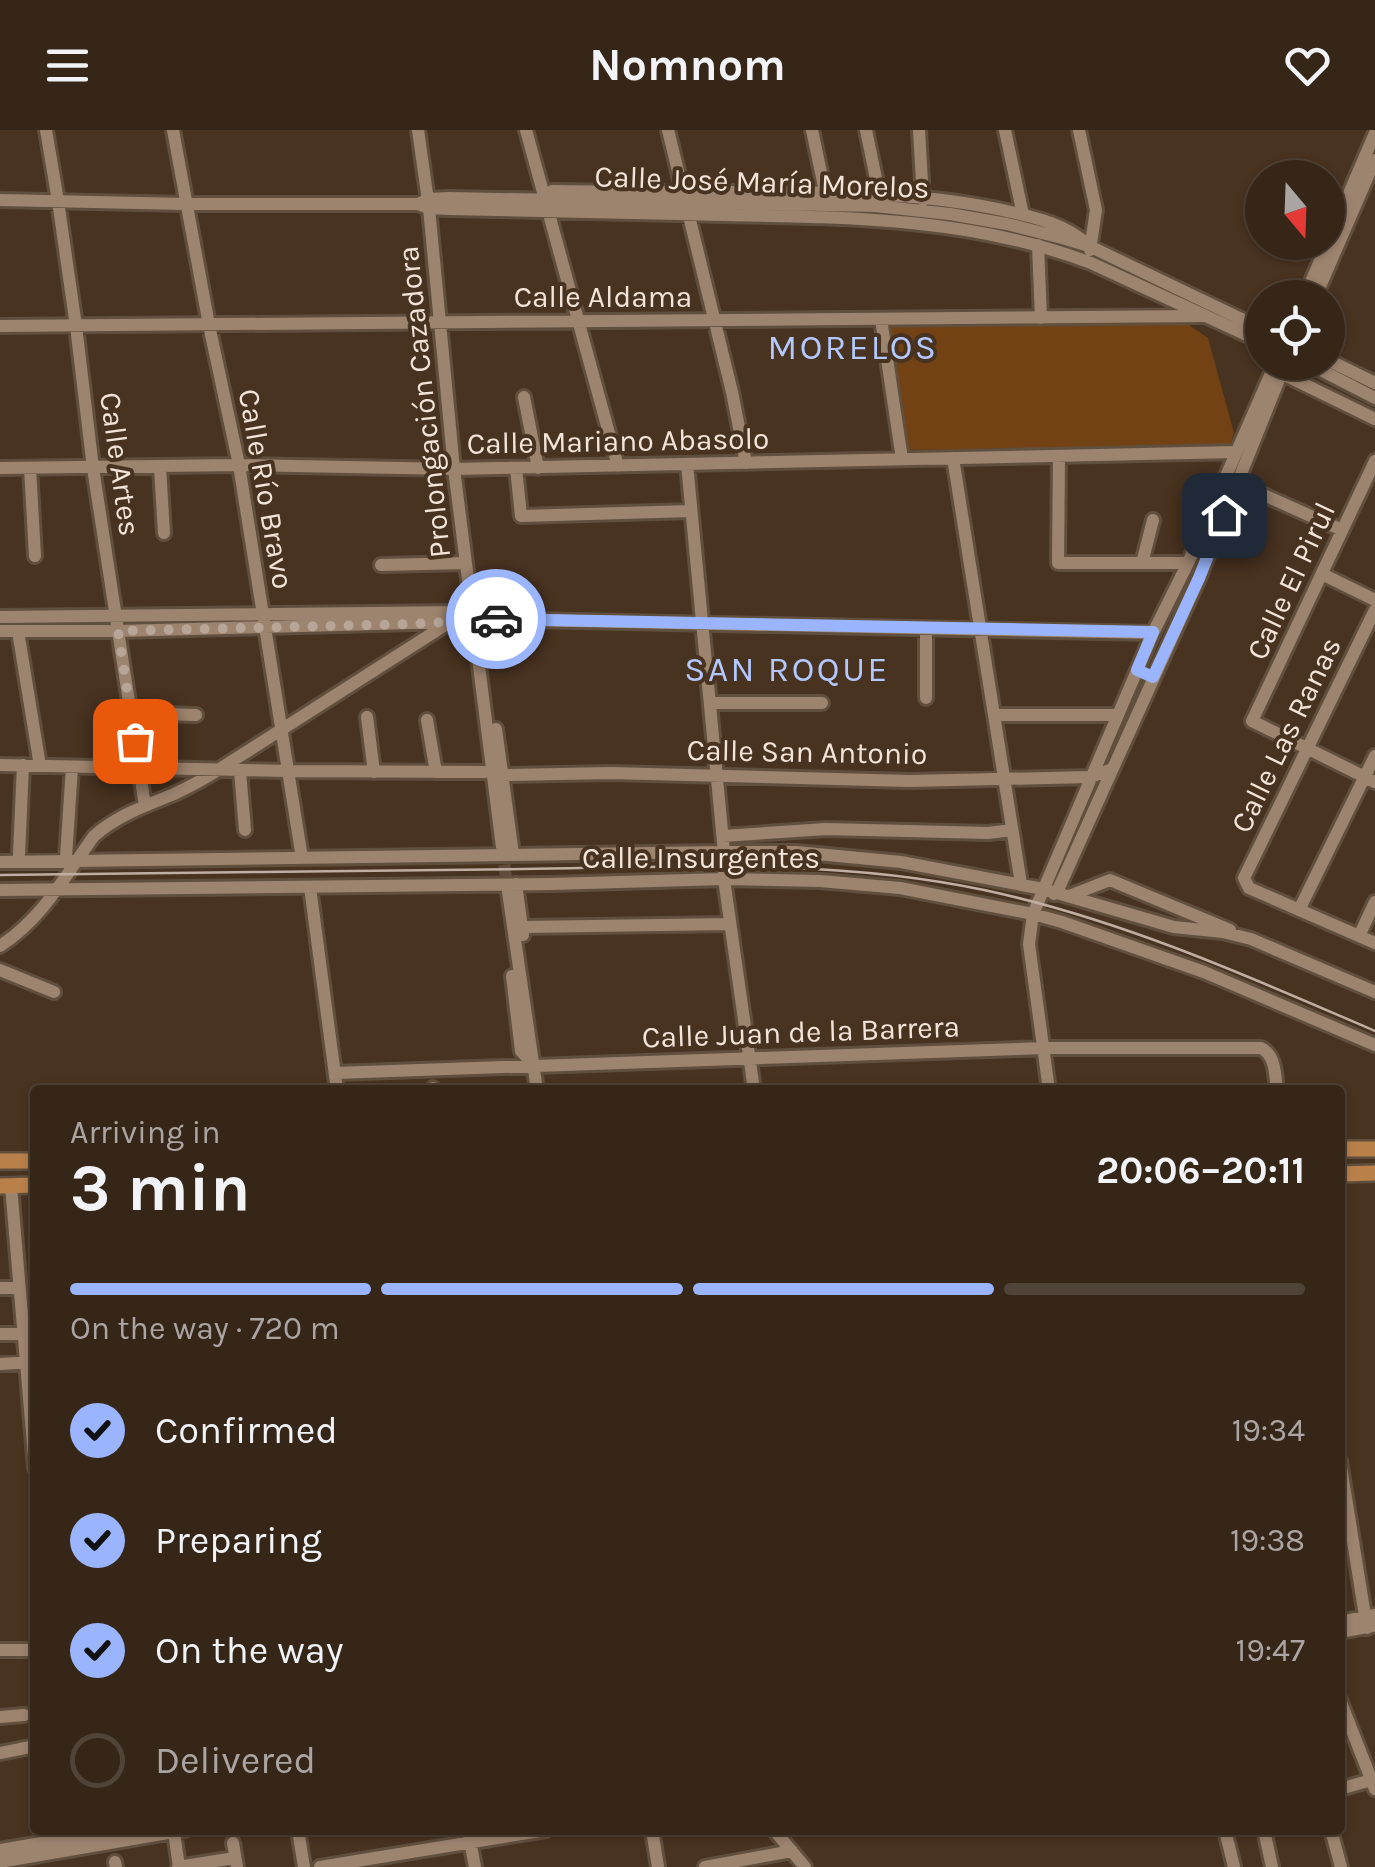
<!DOCTYPE html>
<meta charset="utf-8">
<style>
:root{--surface:#362618;--page:#413225;--text:#f1f3f6;--muted:#aaa5a2;--line:#504337;--accent:#9ab5fd}
body{margin:0;font-family:Karla,sans-serif;background:var(--page);color:var(--text);height:100vh;display:flex;flex-direction:column;font-size:38px;white-space:nowrap}
*{box-sizing:border-box;margin:0}
p{font-size:32px;color:var(--muted)}
.icon{flex:none;width:55px;height:55px;fill:none;stroke:currentColor;stroke-width:2;stroke-linecap:round;stroke-linejoin:round}
.map{position:relative;flex:1;overflow:hidden}
.side{position:absolute;left:30px;top:955px;width:1315px;height:750px;display:flex;flex-direction:column;background:var(--surface);border-radius:10px;box-shadow:0 2px 8px #0004,0 0 0 2px var(--line)}
.side>*{flex:none}
.needle{width:65px;rotate:161deg}
.fabs{position:absolute;left:1245px;top:30px;display:grid;gap:20px}
.fabs a{display:grid;place-items:center;width:100px;height:100px;border-radius:50%;background:var(--surface);box-shadow:0 2px 8px #0004,0 0 0 2px var(--line);font-size:50px}
.pin{position:absolute;display:grid;place-items:center;width:85px;height:85px;color:#fff;margin:-42px;border-radius:20px;box-shadow:0 5px 15px #0006}
.courier{position:absolute;display:grid;place-items:center;width:100px;height:100px;margin:-50px;border:8px solid #9ab5fd;border-radius:50%;background:#fff;color:#222;box-shadow:0 2px 12px #0007}
.head em{font-style:normal;font-weight:700}
.head div{display:flex;flex-direction:column-reverse}
.head{display:flex;align-items:center;justify-content:space-between;height:170px;padding:0 40px}
h1{font-size:65px;font-weight:700;line-height:75px}
.bar{display:grid;grid-template-columns:repeat(4,1fr);gap:15px 10px;align-content:center;height:120px;padding:0 40px}
.bar i{height:12px;border-radius:8px;background:var(--line)}
.bar .active{background:var(--accent)}
.bar p{grid-column:span 4}
ol{padding:0 40px;list-style:none}
li{display:flex;align-items:center;gap:30px;height:110px}
li p{margin-inline-start:auto}
li .icon{padding:10px;border-radius:50%;background:var(--accent);color:#111;stroke-width:4}
li:last-child{color:var(--muted)}
li i{width:55px;height:55px;border:5px solid var(--line);border-radius:50%}
header{display:flex;justify-content:space-between;align-items:center;height:130px;padding:0 40px;background:var(--surface);font-size:45px;font-weight:700}
.map>svg:first-child{display:block}
</style>
<header><svg class="icon" aria-label="menu" viewBox="0 0 24 24"><path d="M4 6h16M4 12h16M4 18h16"/></svg>Nomnom<svg class="icon" aria-label="heart" viewBox="0 0 24 24"><path d="M12 20l-8-8c-3-5 5-10 8-4 3-6 11-1 8 4z"/></svg></header>
<div class="map">
<svg width="1375" height="1737" viewBox="0 0 1375 1737">
<rect width="100%" height="100%" fill="#483220"/>
<path fill="#724214" d="M1186,193L1208,208L1234,303L1230,315L907,320L889,197Z"/>
<g fill="none" stroke-linecap="round" stroke-linejoin="round">
<path stroke="#624d3c" stroke-width="12" stroke-dasharray="12 6" stroke-linecap="butt" d="M502,717L508,762"/>
<defs>
<path id="minor" d="M46,0L58,71L76,196L93,338L145,676
M173,0L209,195L239,335L302,728
M418,0L429,78L454,339L502,717
M526,0L618,336
M668,0L732,262L746,333
M812,0L827,71
M866,0L879,63
M919,0L923,70
M1005,0L1023,85
M1079,0L1096,80L1090,120
M552,61C618,62 685,62 751,62C839,63 925,62 1011,82C1038,88 1066,95 1087,114
M0,70L186,74H418L429,78L450,79C541,81 633,83 724,85C849,87 973,88 1091,133L1262,212
M418,74L428,69L449,68L828,75L875,76L950,84L1007,94L1062,108L1089,116L1262,199
M1038,115L1041,188
M1304,168L1375,3
M1315,168L1375,30
M881,189L902,329
M0,196L1202,186
M1328,230L1375,253
M1305,232L1375,268
M1287,246L1375,289
M524,267L538,338
M1059,326L1058,433H1188
M953,328L1021,754
M1375,331L1252,591L1375,652
M687,334L724,722V749L754,960
M160,337L164,403
M0,338L239,335L454,339L1236,322
M30,338L35,426
M516,338L521,386L691,381
M1237,353L1342,400
M1142,433L1153,390
M381,435L466,433
M1322,444L1375,470
M1375,480L1244,748L1249,758L1375,813
M0,487L462,482
M926,499V568
M0,501H118L450,492L480,489L1153,503
M18,501L40,636
M710,573H822
M131,583L196,585
M994,585H1117
M367,587L374,642
M427,590L436,642
M496,599L513,724
M0,635L289,641L485,642
M240,641L245,700
M502,645L611,643L909,651L1090,647L1110,640
M723,706L826,699L988,703L1012,700
M19,725L23,635
M0,732L724,722H796L901,732L1043,759L1174,797L1223,802L1251,809L1375,862
M71,737L66,727L72,637
M516,754L523,805
M310,757L337,960
M0,760L550,754L724,749L820,751L900,758L1033,784L1062,792L1204,842L1375,915
M508,762L537,960
M1054,764L1057,762L1199,448L1286,232
M1069,766L1110,750L1230,800
M1299,780L1375,626
M522,797L730,794
M1359,806L1375,772
M0,816C43,788 65,746 94,706C118,685 145,676 174,664C189,657 204,649 218,640L450,492L462,482
M0,840L54,862
M512,846L521,921L531,932
M335,943L1044,918H1261C1276,925 1275,946 1277,960
M433,958V960
M1049,960L1029,814L1033,784L1153,503L1188,433L1276,232
M11,1056L35,1338
M0,1158H19
M0,1204H23
M0,1234L35,1232
M1340,1331L1367,1498
M1340,1492L1375,1485
M1340,1502L1372,1496
M0,1520H35
M1340,1570L1375,1659
M0,1587L24,1585
M0,1623L35,1616
M1340,1659L1371,1650
M298,1700L304,1737
M468,1700L475,1737
M652,1700L658,1737
M774,1700L805,1737
M1225,1700L1234,1737
M1264,1700L1272,1737
M1331,1700L1341,1737
M174,1702L179,1737
M233,1713L237,1737
M0,1720L117,1700
M0,1732L185,1700
M115,1732L116,1737
M178,1737L235,1728
M320,1737L546,1700
M705,1737L792,1721"/>
<path id="major" d="M1340,1019H1375
M0,1031H35
M1340,1044L1375,1043
M0,1056L35,1055"/>
</defs>
<use href="#minor" stroke="#614f3e" stroke-width="18"/>
<use href="#major" stroke="#614f3e" stroke-width="20"/>
<use href="#minor" stroke="#9d846f" stroke-width="12"/>
<use href="#major" stroke="#ba8049" stroke-width="15"/>
<path stroke="#bfaea1" stroke-width="2.5" d="M0,745C174,743 349,741 523,739C677,737 832,728 984,760C1120,789 1248,846 1375,901"/>
</g>
<g fill="none" stroke-linecap="round" stroke-linejoin="round">
<path stroke="#b7a698" stroke-width="10" stroke-dasharray="0 18" d="M135,611L118,501L413,494L496,489"/>
<path stroke="#9ab5fd" stroke-width="12" d="M496,489L1153,502L1137,540L1153,547L1199,448L1224,385"/>
</g>
<g text-anchor="middle" dominant-baseline="central" stroke-width="8" stroke-linejoin="round" paint-order="stroke">
<g font-size="30" fill="#f3e4d9" stroke="#483220">
<text transform="translate(762 52) rotate(2)">Calle José María Morelos</text>
<text x="603" y="167">Calle Aldama</text>
<text transform="translate(424 272) rotate(-96)">Prolongación Cazadora</text>
<text transform="translate(618 311) rotate(-1)">Calle Mariano Abasolo</text>
<text transform="translate(120 334) rotate(82)">Calle Artes</text>
<text transform="translate(266 359) rotate(80)">Calle Río Bravo</text>
<text transform="translate(1291 451) rotate(-65)">Calle El Pirul</text>
<text transform="translate(1286 605) rotate(-64)">Calle Las Ranas</text>
<text transform="translate(807 622) rotate(1)">Calle San Antonio</text>
<text x="701" y="728">Calle Insurgentes</text>
<text transform="translate(801 902) rotate(-2)">Calle Juan de la Barrera</text>
</g>
<g font-size="35" letter-spacing="2.5" fill="#b2c8fe" stroke="#483220">
<text x="853" y="217">MORELOS</text>
<text x="787" y="539">SAN ROQUE</text>
</g>
</g>
</svg>
<div class="fabs">
<a><svg class="needle" viewBox="-14 -14 28 28"><path d="M0-13l5 13h-10z" fill="#e53935"/><path d="M0 13l5-13h-10z" fill="#aaa5a2"/></svg></a>
<a><svg class="icon" aria-label="locate" viewBox="0 0 24 24"><circle cx="12" cy="12" r="6"/><path d="M12 2v4M12 18v4M2 12h4M18 12h4"/></svg></a>
</div>
<div class="pin" style="left:135px;top:611px;background:#ea580c"><svg class="icon" aria-label="bag" viewBox="0 0 24 24"><path d="M5 8h14l-1 12H6zM9 8a3 3 0 0 1 6 0"/></svg></div>
<div class="pin" style="left:1224px;top:385px;background:#1f2937"><svg class="icon" aria-label="home" viewBox="0 0 24 24"><path d="M3 11l9-7 9 7M6 9v11h12V9"/></svg></div>
<div class="courier" style="left:496px;top:489px"><svg class="icon" aria-label="car" viewBox="0 0 24 24"><path d="M5 17H2v-5l4-1 3-4h7l3 4 3 1v5h-3M9 17h6M6 11h13"/><circle cx="7" cy="17" r="2"/><circle cx="17" cy="17" r="2"/></svg></div>
<section class="side">
<div class="head"><div><h1>3 min</h1><p>Arriving in</p></div><em>20:06–20:11</em></div>
<div class="bar"><i class="active"></i><i class="active"></i><i class="active"></i><i></i><p>On the way · 720 m</p></div>
<ol>
<li><svg class="icon" aria-label="check" viewBox="0 0 24 24"><path d="M5 12l5 5 9-10"/></svg>Confirmed<p>19:34</p></li>
<li><svg class="icon" aria-label="check" viewBox="0 0 24 24"><path d="M5 12l5 5 9-10"/></svg>Preparing<p>19:38</p></li>
<li><svg class="icon" aria-label="check" viewBox="0 0 24 24"><path d="M5 12l5 5 9-10"/></svg>On the way<p>19:47</p></li>
<li><i></i>Delivered</li>
</ol>
</section>
</div>
